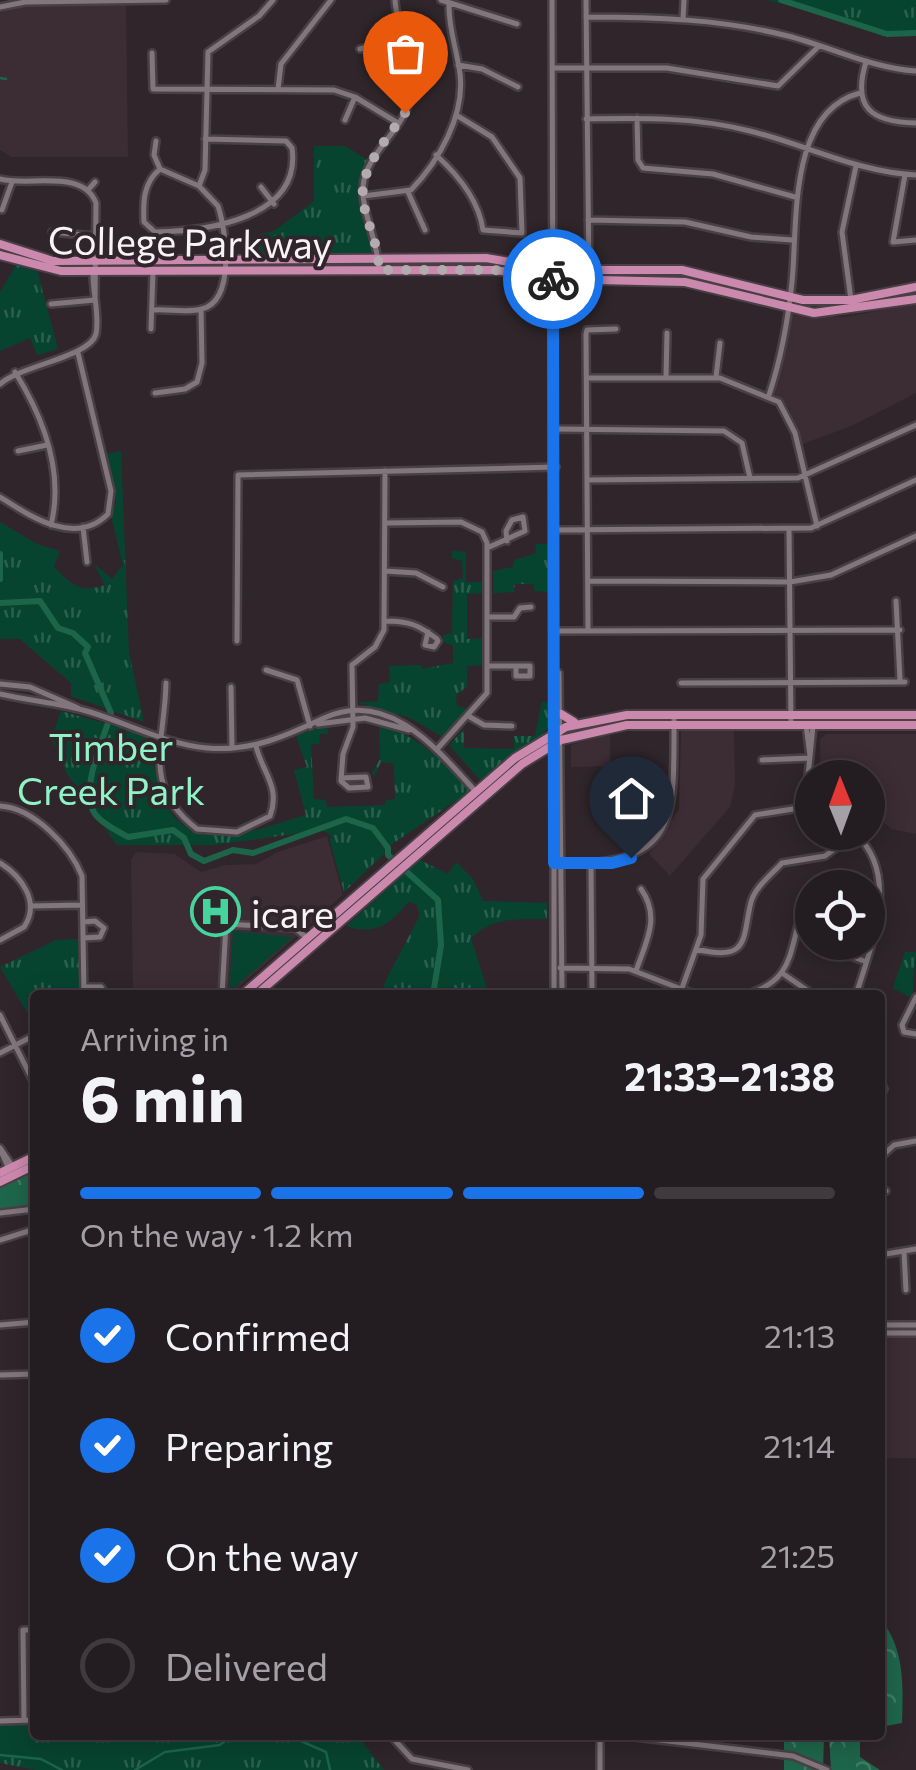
<!DOCTYPE html>
<meta charset="utf-8">
<style>
:root{--surface:#231c20;--page:#2f292d;--text:#f1f3f6;--muted:#a3a1a5;--line:#403a3e;--accent:#1a73e8}
body{margin:0;font-family:Commissioner,sans-serif;background:var(--page);color:var(--text);height:100vh;display:flex;flex-direction:column;font-size:38px;white-space:nowrap}
*{box-sizing:border-box;margin:0}
p{font-size:32px;color:var(--muted)}
.icon{flex:none;width:55px;height:55px;fill:none;stroke:currentColor;stroke-width:2;stroke-linecap:round;stroke-linejoin:round}
.map{position:relative;flex:1;overflow:hidden}
.panel{position:absolute;left:30px;top:990px;width:855px;height:750px;display:flex;flex-direction:column;background:var(--surface);border-radius:10px;box-shadow:0 5px 25px #0003,0 0 0 2px var(--line)}
.panel>*{flex:none}
.needle{width:65px;rotate:359deg}
.fabs{position:absolute;left:795px;top:760px;display:grid;gap:20px}
.fabs a{display:grid;place-items:center;width:90px;height:90px;border-radius:50%;background:var(--surface);box-shadow:0 5px 25px #0003,0 0 0 2px var(--line);font-size:50px}
.pin{position:absolute;display:grid;place-items:center;width:85px;height:85px;color:#fff;margin:-102px -42px;border-radius:50% 50% 50% 0;rotate:-45deg;box-shadow:0 0 10px #0007}
.pin .icon{rotate:45deg}
.courier{position:absolute;display:grid;place-items:center;width:100px;height:100px;margin:-50px;border:8px solid #1a73e8;border-radius:50%;background:#fff;color:#222;box-shadow:0 2px 12px #0007}
.headline em{font-style:normal;font-weight:700}
.headline div{display:flex;flex-direction:column-reverse}
.headline{display:flex;align-items:center;justify-content:space-between;height:170px;padding:0 50px}
h1{font-size:65px;font-weight:700;line-height:75px}
.bar{display:grid;grid-template-columns:repeat(4,1fr);gap:15px 10px;align-content:center;height:120px;padding:0 50px}
.bar i{height:12px;border-radius:8px;background:var(--line)}
.bar .selected{background:var(--accent)}
.bar p{grid-column:span 4}
ol{padding:0 50px;list-style:none}
li{display:flex;align-items:center;gap:30px;height:110px}
li p{margin-inline-start:auto}
li .icon{padding:10px;border-radius:50%;background:var(--accent);color:#fff;stroke-width:4}
li:last-child{color:var(--muted)}
li i{width:55px;height:55px;border:5px solid var(--line);border-radius:50%}
.map>svg:first-child{display:block}
</style>
<div class="map">
<svg width="916" height="1770" viewBox="0 0 916 1770">
<defs>
<pattern id="forest-crowns" width="20" height="18" patternUnits="userSpaceOnUse" patternTransform="scale(2.5)"><rect width="20" height="18" fill="#1e664b"/><path d="M2 6a3 3 0 1 1 6 0M12 15a3 3 0 1 1 6 0" fill="none" stroke="#407c66"/></pattern>
<pattern id="park-tufts" width="24" height="20" patternUnits="userSpaceOnUse" patternTransform="scale(2.5)"><rect width="24" height="20" fill="#07442f"/><path d="M3 7l-1-3M5 7V3M7 7l1-3M15 17l-1-3M17 17v-4M19 17l1-3" fill="none" stroke="#2c5f4e"/></pattern>
</defs>
<rect width="100%" height="100%" fill="#2f252a"/>
<path fill="#3c2c34" d="M126,5L128,157H11L0,150V13L22,7Z
M916,304V393L854,425L800,445L789,408L775,393L792,315L843,317Z
M681,731H734L735,786L730,807L670,876L649,854L679,809Z
M610,733V766L571,767V745Z
M826,734H916V834L892,829L868,810V778L821,777L820,739Z
M327,836L343,895L230,995H133L131,860L136,852L175,854L201,872L225,865L256,864L278,852Z
M880,1337H916V1458H880Z"/>
<path fill="#07442f" d="M233,931L293,937L229,992Z"/>
<path fill="url(#forest-crowns)" d="M35,1171V1204L0,1209V1188Z
M885,1625C905,1654 903,1690 902,1723L880,1727V1626Z
M784,1735H824L823,1770H784Z
M829,1735H860V1757L880,1770H831Z"/>
<path fill="url(#park-tufts)" d="M766,0H916V34L883,36L831,15Z
M314,146H345L371,162C350,196 370,220 376,255L246,258V238L274,231L314,201Z
M16,265L38,272C44,299 51,321 58,349L37,355L30,338L0,351V292Z
M121,451L129,653L144,722L71,696V683L20,639H0V522L37,544L60,551L54,566C71,586 80,593 105,585L94,564L112,579L123,565L111,516L116,502L106,454Z
M536,544H548V592L534,591V584H515L514,592L493,593V571L513,567L514,560L535,554Z
M452,551L466,552V582H484L485,593L467,594V639L484,638V665L467,666V686L456,696L457,706L469,709L443,737L410,718L358,703L378,701L379,684L390,682L389,666L421,665L422,669L453,663V645L443,642V635L452,633L453,581L463,578L462,561L452,558Z
M542,702H550V724L543,734L480,780L449,745L464,729V748L514,749V736H535Z
M61,711L154,737C149,753 154,766 158,782C177,863 252,831 306,815L294,770L307,767L296,736L327,724L328,734H320L319,744H311L314,799L326,800L327,807L385,805L386,800L395,799L394,764L381,762L374,777L372,773L380,759L379,724C420,737 442,760 470,791L388,847L375,841L388,850L344,892L329,838L333,837L322,830L214,845H117L67,774L51,739Z
M420,860L448,874L456,862L473,879L483,901L547,903V919C518,919 493,917 471,938L489,995H394L383,986L420,915L416,904L408,902C391,924 375,936 346,926Z
M78,939L80,995H35V1026L0,967L56,940Z
M905,952H916L912,998L893,988Z
M0,1723H35V1735H364L363,1743L384,1770H37L0,1763Z"/>
<g fill="none" stroke-linecap="round" stroke-linejoin="round">
<path stroke="#1d654a" stroke-width="2.5" d="M0,78L6,79
M287,1735L326,1752L330,1770
M0,1755L41,1759L62,1770
M135,1770L165,1752L220,1745L232,1735"/>
<path stroke="#1d654a" stroke-width="6" d="M781,0L887,34L916,33
M0,554V579
M0,603L40,601L58,628L73,633L88,647L85,653L111,713C105,737 78,791 95,814C102,824 118,831 128,837L173,830L184,838L191,854L204,861L233,850L253,853L346,819L373,828L388,848V855L438,900L441,945L433,995
M880,1695V1700
M846,1735L854,1770"/>
<defs>
<path id="minor" d="M441,0L517,24
M552,0L554,732
M586,0L589,279
M0,7L25,2L166,0
M586,17C654,17 721,19 788,36C831,47 871,68 916,71
M683,19L684,0
M360,49L401,38
M152,53L153,89L334,90L355,97L398,123
M866,62C852,108 871,122 916,123
M458,65L482,69L518,87
M553,68H667L778,86L819,46
M278,89L281,64L331,0
M637,118L638,160L643,168L713,174L795,197
M586,119C641,118 697,117 750,131C807,145 857,172 916,175
M345,120L355,97
M436,155C457,174 479,201 483,230L522,233L520,178L492,137L456,115
M160,169C143,183 143,202 144,222L155,232C208,231 302,218 292,148L286,141L205,139
M905,175L893,242L916,240
M0,179C29,187 83,168 96,203L95,300
M199,186L205,170L208,52L259,16L273,0
M261,187L274,204
M88,190L95,182
M408,192L425,230
M363,196L411,190C439,161 465,115 460,74C457,50 448,28 449,3
M2,210L12,182
M588,220L685,222L751,237L792,240
M52,232L95,236
M379,270C378,241 361,210 363,187C365,154 403,131 410,99C417,68 397,31 395,0
M851,300L842,232L856,166
M51,304L95,300
M154,310C169,309 188,313 202,309C236,300 226,230 218,206L199,186L160,169L154,155L156,141
M151,329L153,271
M15,372C43,417 64,472 51,525
M716,377L720,343
M587,378H720L779,402L795,433L817,526
M666,378L667,333
M0,384C22,365 90,357 96,334C100,315 92,291 93,270
M155,393L185,389L197,382L202,363L201,309
M769,395C781,359 788,320 792,282C798,225 787,112 860,93
M556,429L724,431L742,443L750,478
M18,451L47,445
M587,480L798,478L916,425
M0,497C30,516 75,547 108,514L111,491L78,353
M385,523L461,522L482,532L487,543V693L438,748
M83,527L87,562
M789,529L791,726
M556,530L811,528L916,480
M487,548L525,531L523,517L512,520L506,531L507,541
M385,571L416,573L443,587
M588,581L790,582L831,575L916,536
M896,601L900,680
M489,617H514L520,608L531,607
M386,621C409,621 419,625 437,639L438,641L434,647L425,645L428,632
M557,631L900,630
M588,631L586,334L587,330L616,329
M237,641L238,475L556,467
M487,666H530V676H516V666
M266,670L297,680L310,726
M559,673L562,995
M166,683C165,743 140,785 197,829L237,832L270,816C281,787 262,772 256,746
M681,683L905,682
M0,684L30,687L78,708
M231,687L232,748
M0,694C30,701 61,703 90,712C129,724 166,744 207,748C251,752 286,736 324,718C389,688 438,750 476,792
M470,717L484,725L512,726
M318,724L365,718L409,730
M806,725L810,756
M554,743V995
M762,760L810,758
M341,778L366,777L368,787L349,788L341,781L343,754L353,727L352,665L375,647L384,630L385,471
M812,791L808,776L813,726
M0,806C34,808 70,846 82,876L84,995
M855,834C901,873 871,947 856,995
M0,863C21,876 41,902 24,927L0,940
M558,863C680,867 674,818 674,716
M591,864L592,995
M30,906L82,905
M83,922L95,921L104,928L100,937L83,938
M696,949C751,963 742,937 751,902C755,887 772,874 782,863L825,856L855,834
M848,955L864,961
M560,968L629,969L697,995
M636,971C646,942 661,917 641,889
M782,973L814,995
M84,987H101L106,995
M682,988L701,935L703,879L755,815L812,806
M222,995L226,924L295,928L307,938
M744,995C795,981 788,952 802,913L812,907
M916,997L902,1025L904,1032L916,1034
M0,1015L35,1085
M0,1053L35,1035
M880,1079L884,1089L880,1096
M0,1148L13,1167
M0,1149L9,1169
M880,1158L894,1145L916,1141
M880,1188L886,1191
M0,1213L35,1209
M0,1240L35,1229
M904,1252L906,1290
M880,1255L916,1249
M0,1325L35,1322
M880,1325H916
M880,1333H916
M0,1375L35,1374
M24,1720L23,1630H35
M0,1721L35,1720
M390,1735L412,1759L468,1770
M600,1735V1770
M618,1735L793,1756L827,1770"/>
<path id="major" d="M0,244L53,261L486,258L555,270H682L803,300H851L916,287
M0,255L61,271L495,270L555,279L685,282L814,313L916,299
M561,714L574,722
M242,995L515,758L566,727L627,715H916
M256,995L522,764L561,740L627,725H916
M0,1173L35,1156
M0,1182L35,1165"/>
</defs>
<use href="#minor" stroke="#494045" stroke-width="10"/>
<use href="#major" stroke="#494045" stroke-width="12"/>
<use href="#minor" stroke="#82767c" stroke-width="5"/>
<use href="#major" stroke="#cc89ae" stroke-width="8"/>
</g>
<g fill="none" stroke-linecap="round" stroke-linejoin="round">
<path stroke="#b3abaf" stroke-width="10" stroke-dasharray="0 18" d="M405,113C389,136 359,169 363,199C366,224 378,240 379,270H495L553,279"/>
<path stroke="#1a73e8" stroke-width="12" d="M553,279L554,863H612L631,858"/>
</g>
<defs>
<symbol id="hospital-ring" viewBox="-11 -11 22 22"><circle r="9.5" fill="#2f252a" stroke="#45d49e" stroke-width="1.5"/><path d="M-5-5h3v3.5h4V-5h3V5h-3V1.5h-4V5h-3Z" fill="#45d49e"/></symbol>
</defs>
<g fill-rule="evenodd">
<use href="#hospital-ring" x="188" y="884" width="55" height="55"/>
</g>
<g text-anchor="middle" dominant-baseline="central" stroke-width="8" stroke-linejoin="round" paint-order="stroke">
<g font-size="38" fill="#faf3f6" stroke="#2f252a">
<text transform="translate(190 241) rotate(1)">College Parkway</text>
</g>
<g font-size="38" fill="#8ff3c7" stroke="#2f252a">
<text x="111" y="745">Timber<tspan x="111" dy="44">Creek Park</tspan></text>
</g>
<g font-size="38" fill="#faf3f6" stroke="#2f252a" text-anchor="start">
<text x="251" y="912">icare</text>
</g>
</g>
</svg>
<div class="fabs">
<a><svg class="needle" viewBox="-14 -14 28 28"><path d="M0-13l5 13h-10z" fill="#e53935"/><path d="M0 13l5-13h-10z" fill="#a3a1a5"/></svg></a>
<a><svg class="icon" aria-label="locate" viewBox="0 0 24 24"><circle cx="12" cy="12" r="6"/><path d="M12 2v4M12 18v4M2 12h4M18 12h4"/></svg></a>
</div>
<div class="pin" style="left:405px;top:113px;background:#ea580c"><svg class="icon" aria-label="bag" viewBox="0 0 24 24"><path d="M5 8h14l-1 12H6zM9 8a3 3 0 0 1 6 0"/></svg></div>
<div class="pin" style="left:631px;top:858px;background:#1f2937"><svg class="icon" aria-label="home" viewBox="0 0 24 24"><path d="M3 11l9-7 9 7M6 9v11h12V9"/></svg></div>
<div class="courier" style="left:553px;top:279px"><svg class="icon" aria-label="bike" viewBox="0 0 24 24"><circle cx="6" cy="16" r="4"/><circle cx="18" cy="16" r="4"/><path d="M6 16l4-8h5l3 8M10 8l3 8H6M13 5h3"/></svg></div>
<section class="panel">
<div class="headline"><div><h1>6 min</h1><p>Arriving in</p></div><em>21:33–21:38</em></div>
<div class="bar"><i class="selected"></i><i class="selected"></i><i class="selected"></i><i></i><p>On the way · 1.2 km</p></div>
<ol>
<li><svg class="icon" aria-label="check" viewBox="0 0 24 24"><path d="M5 12l5 5 9-10"/></svg>Confirmed<p>21:13</p></li>
<li><svg class="icon" aria-label="check" viewBox="0 0 24 24"><path d="M5 12l5 5 9-10"/></svg>Preparing<p>21:14</p></li>
<li><svg class="icon" aria-label="check" viewBox="0 0 24 24"><path d="M5 12l5 5 9-10"/></svg>On the way<p>21:25</p></li>
<li><i></i>Delivered</li>
</ol>
</section>
</div>
